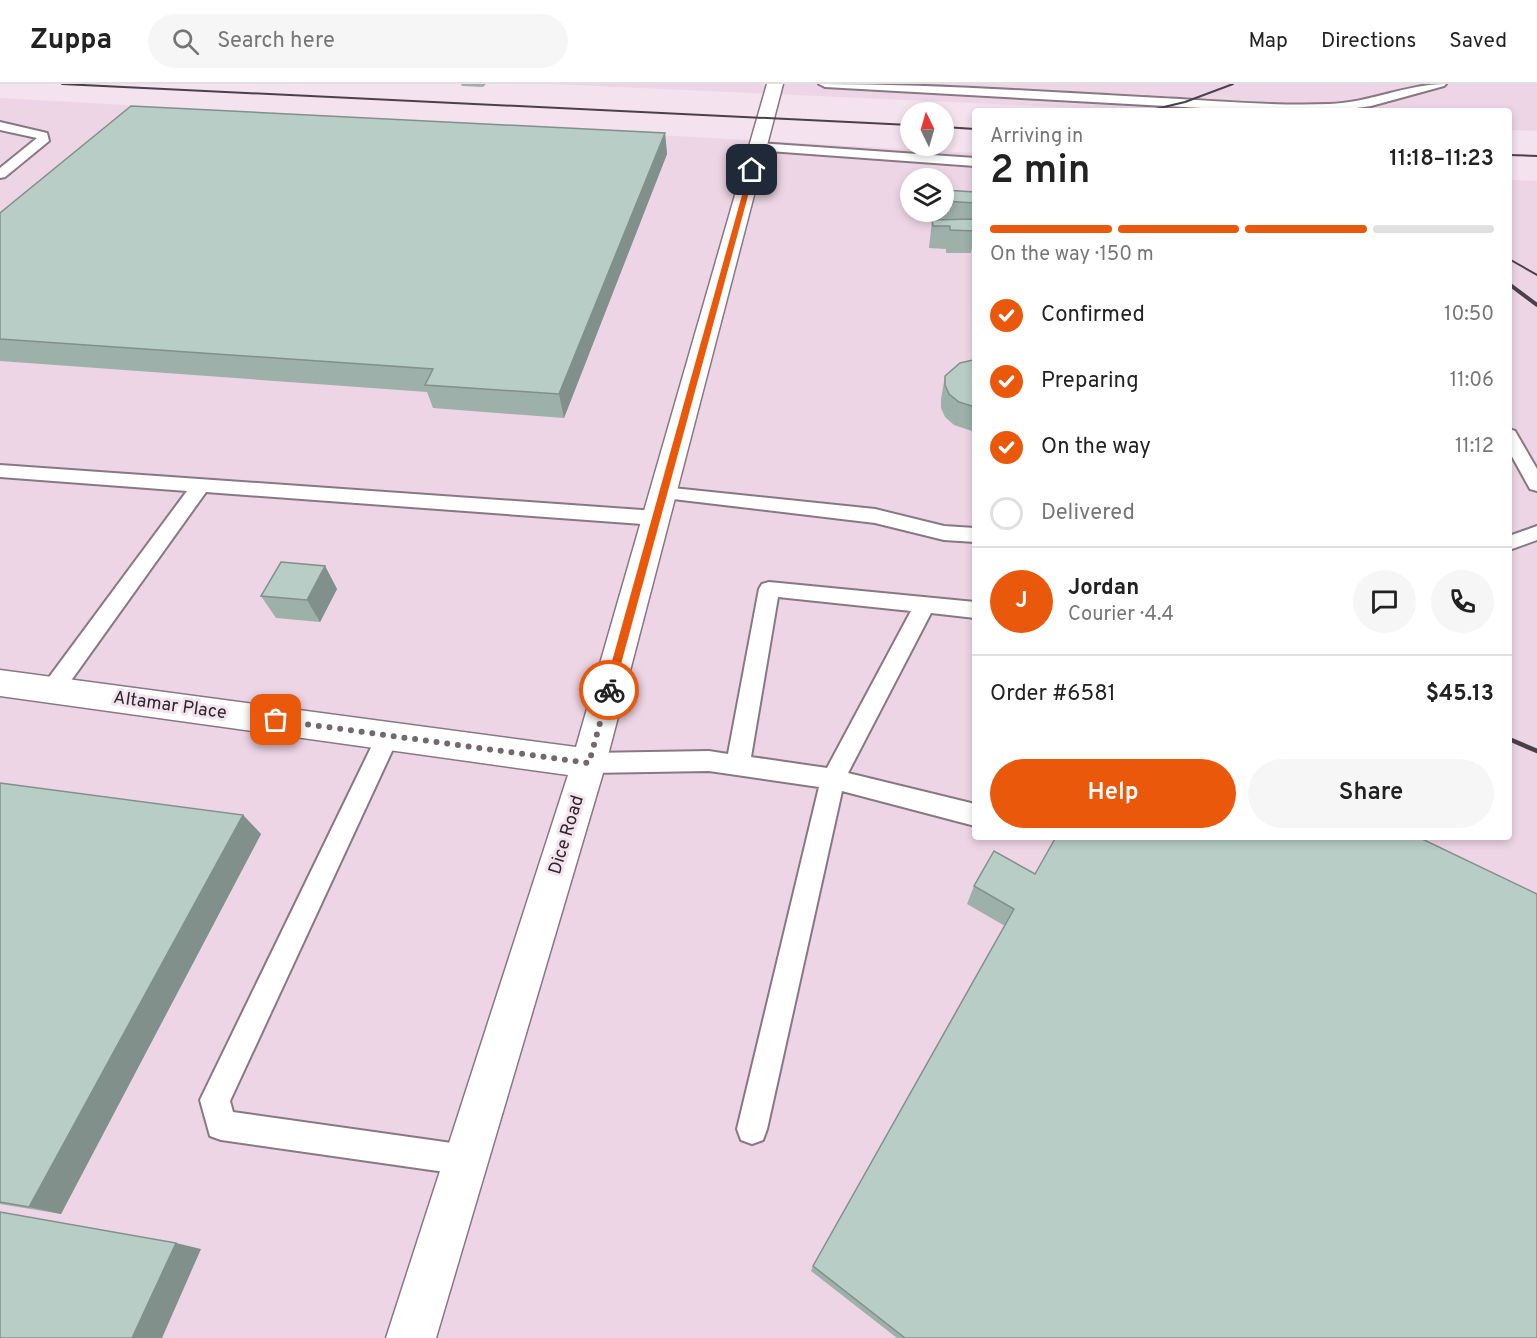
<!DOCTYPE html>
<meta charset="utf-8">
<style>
:root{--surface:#fff;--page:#f6f6f6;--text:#222;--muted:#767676;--line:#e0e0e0;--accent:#ea580c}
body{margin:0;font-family:Overpass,sans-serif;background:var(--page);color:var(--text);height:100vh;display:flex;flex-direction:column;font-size:22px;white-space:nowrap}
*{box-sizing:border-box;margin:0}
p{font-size:20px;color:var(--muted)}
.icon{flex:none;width:33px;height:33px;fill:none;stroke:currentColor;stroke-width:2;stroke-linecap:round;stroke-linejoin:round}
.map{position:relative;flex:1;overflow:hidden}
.drawer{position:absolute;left:972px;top:24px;width:540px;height:732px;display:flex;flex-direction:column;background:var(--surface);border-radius:6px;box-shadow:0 3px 9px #0003}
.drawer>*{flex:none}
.needle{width:39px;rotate:355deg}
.tools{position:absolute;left:900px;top:18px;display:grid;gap:12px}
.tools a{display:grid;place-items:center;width:54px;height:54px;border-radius:50%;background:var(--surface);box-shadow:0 3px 9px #0003;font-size:30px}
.pin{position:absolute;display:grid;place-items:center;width:51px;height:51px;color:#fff;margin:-26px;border-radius:12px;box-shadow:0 3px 9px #0006}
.courier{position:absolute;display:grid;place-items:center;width:60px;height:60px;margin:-30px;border:4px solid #ea580c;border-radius:50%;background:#fff;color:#222;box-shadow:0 2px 8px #0007}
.overview em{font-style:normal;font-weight:600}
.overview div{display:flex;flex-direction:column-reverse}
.overview{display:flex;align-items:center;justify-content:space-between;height:102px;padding:0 18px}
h1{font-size:39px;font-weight:600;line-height:45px}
.bar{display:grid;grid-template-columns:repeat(4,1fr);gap:9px 6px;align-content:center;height:72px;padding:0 18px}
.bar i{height:8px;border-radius:4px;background:var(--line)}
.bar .selected{background:var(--accent)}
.bar p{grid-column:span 4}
.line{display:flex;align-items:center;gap:15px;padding:0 18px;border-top:2px solid var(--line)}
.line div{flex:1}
.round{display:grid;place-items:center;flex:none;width:63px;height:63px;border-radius:32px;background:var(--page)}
ol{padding:0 18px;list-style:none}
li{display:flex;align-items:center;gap:18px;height:66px}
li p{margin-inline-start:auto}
li .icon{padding:6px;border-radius:50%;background:var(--accent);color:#fff;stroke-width:4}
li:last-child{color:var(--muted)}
li i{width:33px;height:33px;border:3px solid var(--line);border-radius:50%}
.primary-button{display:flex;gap:12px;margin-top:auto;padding:12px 18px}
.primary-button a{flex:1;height:69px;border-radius:36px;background:var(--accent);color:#fff;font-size:24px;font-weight:600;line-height:69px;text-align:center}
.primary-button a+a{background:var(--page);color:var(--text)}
header{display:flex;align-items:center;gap:36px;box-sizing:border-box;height:84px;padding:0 30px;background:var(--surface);border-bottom:2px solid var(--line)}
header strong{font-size:28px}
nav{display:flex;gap:33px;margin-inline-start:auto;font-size:21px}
.search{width:420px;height:54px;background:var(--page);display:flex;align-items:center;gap:15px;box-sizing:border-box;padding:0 21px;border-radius:33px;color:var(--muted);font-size:22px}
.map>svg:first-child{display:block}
</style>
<header>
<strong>Zuppa</strong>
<div class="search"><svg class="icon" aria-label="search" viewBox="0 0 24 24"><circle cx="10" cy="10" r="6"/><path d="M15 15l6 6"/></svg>Search here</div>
<nav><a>Map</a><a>Directions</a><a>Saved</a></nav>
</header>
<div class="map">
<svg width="1537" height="1254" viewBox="0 0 1537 1254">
<rect width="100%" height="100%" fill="#f4e2ee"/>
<path fill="#edd5e5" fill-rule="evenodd" d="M551,0H1537V47L1509,46V27H1150Z
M0,14L975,69V753H1509V96L1537,97V1254H0ZM910,94H944V128H910Z"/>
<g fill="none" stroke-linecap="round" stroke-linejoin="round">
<defs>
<path id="lane" d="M819,0C933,0 1047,8 1161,14C1217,17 1274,22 1329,20C1369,19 1406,0 1446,0L1444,2L1371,22L1335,27L1220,25L825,3Z
M0,38L47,49L49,57L5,93L0,94V84L37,54L0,46Z
M758,59L975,74V82L754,66L752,63Z
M1509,345L1515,347L1537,385V407L1530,405L1509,367Z
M0,381L656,427L663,429L666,434L663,439L656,441L206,408L60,612L52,615L44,612L41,606L44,600L187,407L0,393Z
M663,403L875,425L944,442L975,444V458L944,456L875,439L656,413L654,409L656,405Z
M1537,442V456L1509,466V452Z
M769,498L975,518V534L931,529L848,689L975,720V742L842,707L767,1045L763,1056L752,1060L741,1056L737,1045L819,703L709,687L589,689L581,686L577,679L581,672L589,669L709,667L728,670L759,505L762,500ZM778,513L911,527L827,684L751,673Z
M388,643L396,645L399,652L230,1017L233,1028L466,1061L477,1065L481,1076L477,1087L466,1091L221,1056L210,1052L200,1016L380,645Z"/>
<path id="street" d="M767,0H783L606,679L436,1254H386L568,691L0,612V586L576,663Z"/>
</defs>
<use href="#lane" stroke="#887883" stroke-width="4"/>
<use href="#street" stroke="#887883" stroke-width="3"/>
<use href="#lane" fill="#fff" fill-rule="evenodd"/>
<use href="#street" fill="#fff" fill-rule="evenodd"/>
<path stroke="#494147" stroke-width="2" d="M62,0L910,41
M1147,27L1185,18L1233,0
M944,43L975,45
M1509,71L1537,72
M1509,175L1537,191"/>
<path stroke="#494147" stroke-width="4" d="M1509,200L1537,221"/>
<path stroke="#494147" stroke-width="4.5" d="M1509,655L1537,667"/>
</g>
<path fill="#9eb0aa" d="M461,0H486L483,3L462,2Z
M665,49L667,70L564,334L433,324L427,308L0,277V129Z
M944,106L975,108V141H974L975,147L971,169H946V165L929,164L932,136H940V128H944Z
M975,276V348L954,341L945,333L941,324V315L945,292Z
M325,482L337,505L320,538L276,534L261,512Z
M0,699L243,731L261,750L61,1130L0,1120Z
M994,767L1537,1254H897L811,1187L813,1182L1005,842L967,820L974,802Z"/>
<path fill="#81908b" d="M665,49L667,70L564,334L559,310Z
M325,482L337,505L320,538L307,516Z
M243,731L261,750L61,1130L29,1123Z
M176,1159L201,1165L162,1254H132Z"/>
<path fill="#b8cdc6" stroke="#81908b" stroke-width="1.5" d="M131,22L665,49L559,310L425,301L433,285L0,255V129Z
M944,106L975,108V119L944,117Z
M973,135L975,147L950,146V142H933L932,136Z
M973,276H975V323L959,318L949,310L945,301V292L960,279Z
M281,478L325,482L307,516L261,512Z
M0,699L243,731L29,1123L0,1118Z
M1056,753H1418L1537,810V1254H905L813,1182L1014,825L974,802L994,767L1035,790Z
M0,1128L176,1159L132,1254H0Z"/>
<path fill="#ea580c" d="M752,84L755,86L614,606L609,610L604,606L749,86Z"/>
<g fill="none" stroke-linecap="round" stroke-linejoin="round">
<path stroke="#73686f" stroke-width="6" stroke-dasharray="0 10.8" d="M276,636L589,679L609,606"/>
</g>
<g text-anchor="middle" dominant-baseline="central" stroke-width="6" stroke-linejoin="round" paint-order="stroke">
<g font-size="18" fill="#2d272b" stroke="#f4e2ee">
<text transform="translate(170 622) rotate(8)">Altamar Place</text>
<text transform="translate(567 751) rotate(-73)">Dice Road</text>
</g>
</g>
</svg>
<div class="tools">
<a><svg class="needle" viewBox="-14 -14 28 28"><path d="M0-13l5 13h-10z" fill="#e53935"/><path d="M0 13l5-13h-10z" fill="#767676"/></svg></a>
<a><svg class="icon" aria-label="layers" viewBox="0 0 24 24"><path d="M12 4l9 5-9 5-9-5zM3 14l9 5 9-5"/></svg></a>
</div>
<div class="pin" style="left:276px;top:636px;background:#ea580c"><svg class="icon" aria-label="bag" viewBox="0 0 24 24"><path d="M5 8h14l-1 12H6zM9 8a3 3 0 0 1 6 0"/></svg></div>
<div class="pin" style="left:752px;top:86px;background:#1f2937"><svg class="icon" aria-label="home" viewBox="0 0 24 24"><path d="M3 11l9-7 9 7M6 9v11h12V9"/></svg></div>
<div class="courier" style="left:609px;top:606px"><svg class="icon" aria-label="bike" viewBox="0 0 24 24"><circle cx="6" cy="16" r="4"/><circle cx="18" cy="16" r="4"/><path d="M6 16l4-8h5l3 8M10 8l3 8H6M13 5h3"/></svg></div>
<section class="drawer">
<div class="overview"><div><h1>2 min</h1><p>Arriving in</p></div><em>11:18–11:23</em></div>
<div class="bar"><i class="selected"></i><i class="selected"></i><i class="selected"></i><i></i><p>On the way · 150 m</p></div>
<ol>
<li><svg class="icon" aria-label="check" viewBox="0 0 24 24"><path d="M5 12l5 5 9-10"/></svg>Confirmed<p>10:50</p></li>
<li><svg class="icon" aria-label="check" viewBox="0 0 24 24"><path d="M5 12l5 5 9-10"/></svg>Preparing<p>11:06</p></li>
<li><svg class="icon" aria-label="check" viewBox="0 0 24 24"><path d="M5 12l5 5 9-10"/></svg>On the way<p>11:12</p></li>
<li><i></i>Delivered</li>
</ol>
<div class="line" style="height:108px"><b class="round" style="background:var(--accent);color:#fff">J</b><div><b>Jordan</b><p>Courier · 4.4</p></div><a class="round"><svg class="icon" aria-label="chat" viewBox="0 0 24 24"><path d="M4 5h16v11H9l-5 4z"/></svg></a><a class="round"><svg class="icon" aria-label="phone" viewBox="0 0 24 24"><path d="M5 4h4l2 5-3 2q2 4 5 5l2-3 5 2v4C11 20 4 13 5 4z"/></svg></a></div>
<div class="line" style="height:78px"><div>Order #6581</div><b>$45.13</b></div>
<div class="primary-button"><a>Help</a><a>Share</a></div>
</section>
</div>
